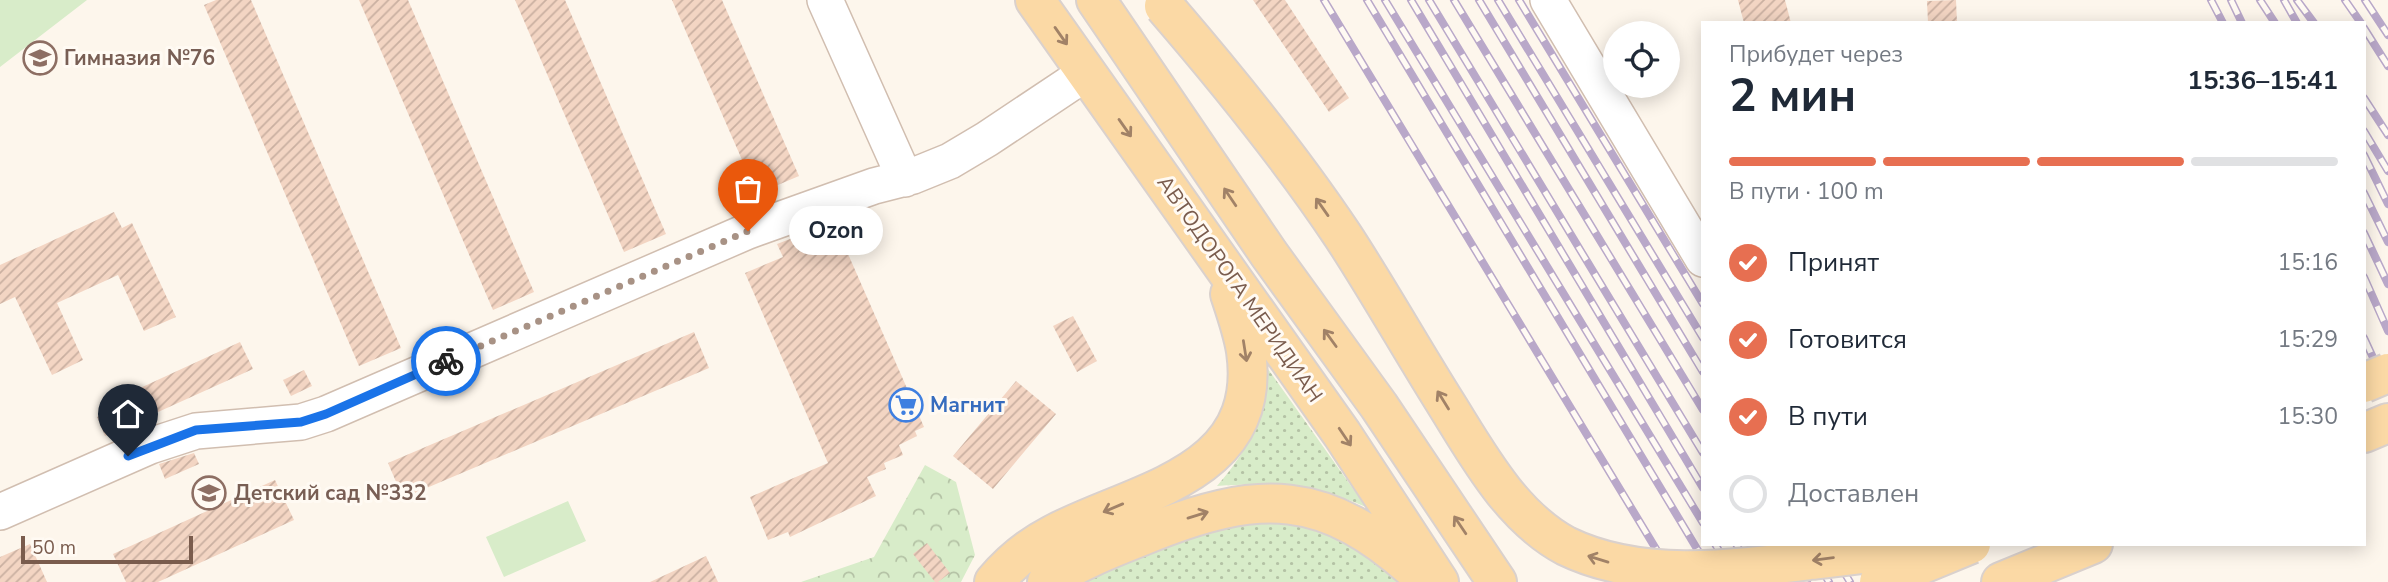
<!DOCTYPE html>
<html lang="ru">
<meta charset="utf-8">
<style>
:root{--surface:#fff;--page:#f6f6f7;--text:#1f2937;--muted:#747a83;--line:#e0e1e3;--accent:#e76f51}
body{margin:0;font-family:"Nunito Sans",sans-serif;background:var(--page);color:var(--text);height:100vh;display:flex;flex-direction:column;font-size:26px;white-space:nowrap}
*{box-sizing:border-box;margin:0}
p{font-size:23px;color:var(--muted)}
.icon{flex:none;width:38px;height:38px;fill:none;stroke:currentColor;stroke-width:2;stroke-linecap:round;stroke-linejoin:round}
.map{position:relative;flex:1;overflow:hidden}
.drawer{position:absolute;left:1701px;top:21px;width:665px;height:525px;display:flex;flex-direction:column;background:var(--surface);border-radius:0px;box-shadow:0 4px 18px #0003}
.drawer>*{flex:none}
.tools{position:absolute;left:1603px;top:21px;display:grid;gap:14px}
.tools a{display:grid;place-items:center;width:77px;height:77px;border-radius:50%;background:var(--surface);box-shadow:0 4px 18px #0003;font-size:35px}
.scale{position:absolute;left:21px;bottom:18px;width:172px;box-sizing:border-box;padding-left:7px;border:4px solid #7a5c4d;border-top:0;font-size:19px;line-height:24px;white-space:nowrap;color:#7a5c4d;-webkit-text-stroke:5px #fffaf3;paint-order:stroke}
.pin{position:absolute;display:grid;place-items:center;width:60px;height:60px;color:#fff;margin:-72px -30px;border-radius:50% 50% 50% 0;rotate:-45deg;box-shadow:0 0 7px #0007}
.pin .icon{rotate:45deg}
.courier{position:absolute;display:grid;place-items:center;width:70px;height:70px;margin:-35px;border:5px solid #1a73e8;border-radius:50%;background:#fff;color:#222;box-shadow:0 2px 9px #0007}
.bubble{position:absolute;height:49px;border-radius:24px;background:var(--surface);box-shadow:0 4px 18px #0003;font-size:23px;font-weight:700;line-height:49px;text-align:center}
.summary em{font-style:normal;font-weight:700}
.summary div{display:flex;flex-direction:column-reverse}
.summary{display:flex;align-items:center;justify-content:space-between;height:119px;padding:0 28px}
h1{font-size:46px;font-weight:700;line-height:52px}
.bar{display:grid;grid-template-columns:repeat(4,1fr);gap:10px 7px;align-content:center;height:84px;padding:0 28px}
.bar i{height:9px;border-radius:5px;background:var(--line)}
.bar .active{background:var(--accent)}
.bar p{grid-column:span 4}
ol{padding:0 28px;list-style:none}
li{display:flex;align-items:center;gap:21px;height:77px}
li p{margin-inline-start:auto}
li .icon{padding:7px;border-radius:50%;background:var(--accent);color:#fff;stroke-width:4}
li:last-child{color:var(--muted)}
li i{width:38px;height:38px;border:4px solid var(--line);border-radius:50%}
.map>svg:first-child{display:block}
</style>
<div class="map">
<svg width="2388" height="582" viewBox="0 0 2388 582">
<defs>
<pattern id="grass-dots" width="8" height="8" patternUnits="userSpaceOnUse" patternTransform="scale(1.75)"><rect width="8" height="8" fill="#d8ecc9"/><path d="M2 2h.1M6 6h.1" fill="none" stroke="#b4c2a5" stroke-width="1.8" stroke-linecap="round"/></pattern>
<pattern id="forest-crowns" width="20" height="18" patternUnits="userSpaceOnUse" patternTransform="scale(1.75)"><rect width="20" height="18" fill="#d8ecc9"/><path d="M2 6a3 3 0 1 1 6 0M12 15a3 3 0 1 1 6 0" fill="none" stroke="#b4c2a5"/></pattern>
<pattern id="building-hatch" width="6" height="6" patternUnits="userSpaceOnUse" patternTransform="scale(1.75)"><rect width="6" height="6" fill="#f3d5c3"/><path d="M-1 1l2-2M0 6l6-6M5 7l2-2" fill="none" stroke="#cab0a1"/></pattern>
</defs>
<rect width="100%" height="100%" fill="#fdf6ec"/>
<path fill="url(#grass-dots)" d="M1268,369L1366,507C1314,485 1273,482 1217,486C1246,453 1267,415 1268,369Z
M1288,523C1331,532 1366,548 1397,582H1079L1099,572L1227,524Z"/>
<path fill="url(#forest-crowns)" d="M925,465L956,482L975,555L961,582H801L874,557Z"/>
<path fill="#d8ecc9" d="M0,0H87L0,67Z
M568,501L586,541L504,577L486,537Z"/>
<path fill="url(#building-hatch)" d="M216,0H251L401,348L359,366L204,5Z
M359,0H408L534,292L493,310Z
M515,0H565L666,234L624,252Z
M672,0H722L799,176L757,194Z
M1253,0H1285L1349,98L1329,112Z
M1738,0H1785L1791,23H1744Z
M1956,0L1957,23H1928L1927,1Z
M114,212L122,228L132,223L176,317L144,331L118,275L57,303L83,360L52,375L15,297L0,304V265Z
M834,222L924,427L915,431L917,436L899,445L903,455L884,463L886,469L867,477L876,496L790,537L788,532L768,540L750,497L828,463L745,273L783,257L777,244Z
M1073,316L1097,361L1077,372L1053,326Z
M694,332L709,368L403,498L388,463Z
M240,342L253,369L105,436L97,417L141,396L138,389Z
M304,370L312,386L291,396L283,380Z
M1016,381L1056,414L993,489L953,456Z
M194,453L199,464L165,479L159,464Z
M275,480L294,520L158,582H126L113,554Z
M927,543L950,573L938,582H935L913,554Z
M30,544L47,582H0V557Z
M706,556L718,582H650Z"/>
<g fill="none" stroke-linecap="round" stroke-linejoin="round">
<defs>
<path id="minor" d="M825,0L905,179
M1548,0L1703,259
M0,512L150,446L196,431L301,422L326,414L748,231L874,186L913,176L950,161L987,139L1086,73"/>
<path id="major" d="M1035,0L1342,434L1439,582
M1096,0L1269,254L1379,406L1497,582
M2364,433L2388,423
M994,582C1010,563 1029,547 1052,535C1134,491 1264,477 1246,351C1243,332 1236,312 1230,294
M1047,582C1076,562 1109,549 1142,536C1259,488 1325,487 1421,576
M2001,582L2093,544"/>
</defs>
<use href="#minor" stroke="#d1beb0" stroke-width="38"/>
<use href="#major" stroke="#dad1cd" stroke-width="42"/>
<use href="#minor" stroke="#fff" stroke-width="35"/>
<use href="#major" stroke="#fbd9a5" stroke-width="38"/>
<defs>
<path id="rail" d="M1324,0L1676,582
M1367,0L1717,582
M1385,0L1703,523
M1411,0L1703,488
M1429,0L1703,453
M1454,0L1703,410
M1479,0L1703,372
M1498,0L1703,338
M1519,0L1703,304
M2211,0L2223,23
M2231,0L2242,23
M2260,0L2275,23
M2284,0L2297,23
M2297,0L2314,23
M2345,0L2361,23
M2365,0L2388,35
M2364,28L2388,66
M2364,98L2388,135
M2364,131L2388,171
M2364,155L2388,204
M2364,193L2388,242
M2364,233L2388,284
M2364,277L2388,331
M2364,338L2388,390
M1715,544L1738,582
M1736,544L1759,582
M1758,544L1780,582
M1784,544L1807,582
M1806,544L1829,582
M1827,544L1850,582
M1847,544L1870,582"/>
</defs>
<use href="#rail" stroke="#b9a8c9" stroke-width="8"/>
<use href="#rail" stroke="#fffaf3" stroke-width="5" stroke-dasharray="16" stroke-linecap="butt"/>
<defs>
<path id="major-bridge" d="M1164,6C1227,79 1289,155 1343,236C1379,291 1412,350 1448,407C1479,457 1512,517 1566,546C1640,582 1731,570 1810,560C1845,556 1881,553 1914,544
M2364,383L2388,373
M1879,582L1971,544"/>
</defs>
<use href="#major-bridge" stroke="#dad1cd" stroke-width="42" stroke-linecap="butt"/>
<use href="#major-bridge" stroke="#fbd9a5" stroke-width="38"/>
</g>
<defs><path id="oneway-shaft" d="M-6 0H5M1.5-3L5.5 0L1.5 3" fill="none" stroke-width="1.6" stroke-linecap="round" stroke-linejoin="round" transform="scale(1.75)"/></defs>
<g stroke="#a18267">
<use href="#oneway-shaft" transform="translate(1061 36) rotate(55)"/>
<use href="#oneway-shaft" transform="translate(1125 128) rotate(55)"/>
<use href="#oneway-shaft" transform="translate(1230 197) rotate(-124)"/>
<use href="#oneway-shaft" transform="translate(1322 207) rotate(-125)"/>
<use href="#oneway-shaft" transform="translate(1330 338) rotate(-126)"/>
<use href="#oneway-shaft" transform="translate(1245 351) rotate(81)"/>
<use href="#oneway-shaft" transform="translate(1443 400) rotate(-122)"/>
<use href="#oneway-shaft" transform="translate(1345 437) rotate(56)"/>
<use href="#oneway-shaft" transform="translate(1113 508) rotate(157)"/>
<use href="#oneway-shaft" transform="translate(1198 515) rotate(-17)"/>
<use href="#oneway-shaft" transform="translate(1460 525) rotate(-124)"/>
<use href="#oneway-shaft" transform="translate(1598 559) rotate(-163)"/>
<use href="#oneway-shaft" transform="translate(1823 559) rotate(173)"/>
</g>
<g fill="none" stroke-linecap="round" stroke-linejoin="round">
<path stroke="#a89285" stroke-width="7" stroke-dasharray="0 12.6" d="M446,361L748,231"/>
<path stroke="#1a73e8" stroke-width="9" d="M128,456L196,430L301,422L326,414L446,361"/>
</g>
<defs>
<symbol id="school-ring" viewBox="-11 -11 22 22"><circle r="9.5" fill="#fffaf3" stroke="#8d6e63" stroke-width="1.5"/><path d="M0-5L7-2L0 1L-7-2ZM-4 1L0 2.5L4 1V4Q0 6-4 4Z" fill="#8d6e63"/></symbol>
<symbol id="supermarket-ring" viewBox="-11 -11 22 22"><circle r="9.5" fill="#fffaf3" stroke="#3f7fe0" stroke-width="1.5"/><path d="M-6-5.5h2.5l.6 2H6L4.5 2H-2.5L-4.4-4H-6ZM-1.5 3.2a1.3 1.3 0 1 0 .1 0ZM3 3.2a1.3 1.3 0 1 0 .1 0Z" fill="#3f7fe0"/></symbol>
</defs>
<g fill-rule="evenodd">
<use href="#school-ring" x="21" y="39" width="38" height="38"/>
<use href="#supermarket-ring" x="887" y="386" width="38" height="38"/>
<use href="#school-ring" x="190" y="474" width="38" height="38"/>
</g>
<g text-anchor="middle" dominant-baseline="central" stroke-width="6" stroke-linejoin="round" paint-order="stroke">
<g font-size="21" font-weight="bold" fill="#785e54" stroke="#fffaf3" text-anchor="start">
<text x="64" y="58">Гимназия №76</text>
<text x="234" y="493">Детский cад №332</text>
</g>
<g font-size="21" fill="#7a5c4d" stroke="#fffaf3">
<text transform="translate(1240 289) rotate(55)">АВТОДОРОГА МЕРИДИАН</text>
</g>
<g font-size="21" font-weight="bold" fill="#366cbe" stroke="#fffaf3" text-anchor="start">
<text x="930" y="405">Магнит</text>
</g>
</g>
</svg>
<div class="tools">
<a><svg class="icon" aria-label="locate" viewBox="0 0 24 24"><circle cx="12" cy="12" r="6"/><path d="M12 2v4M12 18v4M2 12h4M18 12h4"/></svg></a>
</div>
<div class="scale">50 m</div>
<div class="pin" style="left:748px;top:231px;background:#ea580c"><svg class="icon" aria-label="bag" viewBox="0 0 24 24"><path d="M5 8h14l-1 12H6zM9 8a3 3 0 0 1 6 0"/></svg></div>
<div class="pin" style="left:128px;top:456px;background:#1f2937"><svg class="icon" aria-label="home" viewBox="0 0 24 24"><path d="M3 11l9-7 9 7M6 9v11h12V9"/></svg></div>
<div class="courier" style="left:446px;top:361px"><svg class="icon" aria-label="bike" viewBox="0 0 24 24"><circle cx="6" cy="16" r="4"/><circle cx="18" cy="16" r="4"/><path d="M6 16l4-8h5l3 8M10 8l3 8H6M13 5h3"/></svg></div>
<div class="bubble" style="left:789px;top:206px;width:94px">Ozon</div>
<section class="drawer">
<div class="summary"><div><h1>2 мин</h1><p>Прибудет через</p></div><em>15:36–15:41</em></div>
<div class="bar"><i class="active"></i><i class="active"></i><i class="active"></i><i></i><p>В пути · 100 m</p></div>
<ol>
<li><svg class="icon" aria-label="check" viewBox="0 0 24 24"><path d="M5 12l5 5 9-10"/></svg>Принят<p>15:16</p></li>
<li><svg class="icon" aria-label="check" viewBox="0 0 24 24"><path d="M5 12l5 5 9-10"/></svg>Готовится<p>15:29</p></li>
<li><svg class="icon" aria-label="check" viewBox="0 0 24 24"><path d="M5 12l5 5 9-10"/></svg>В пути<p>15:30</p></li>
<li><i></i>Доставлен</li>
</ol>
</section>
</div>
